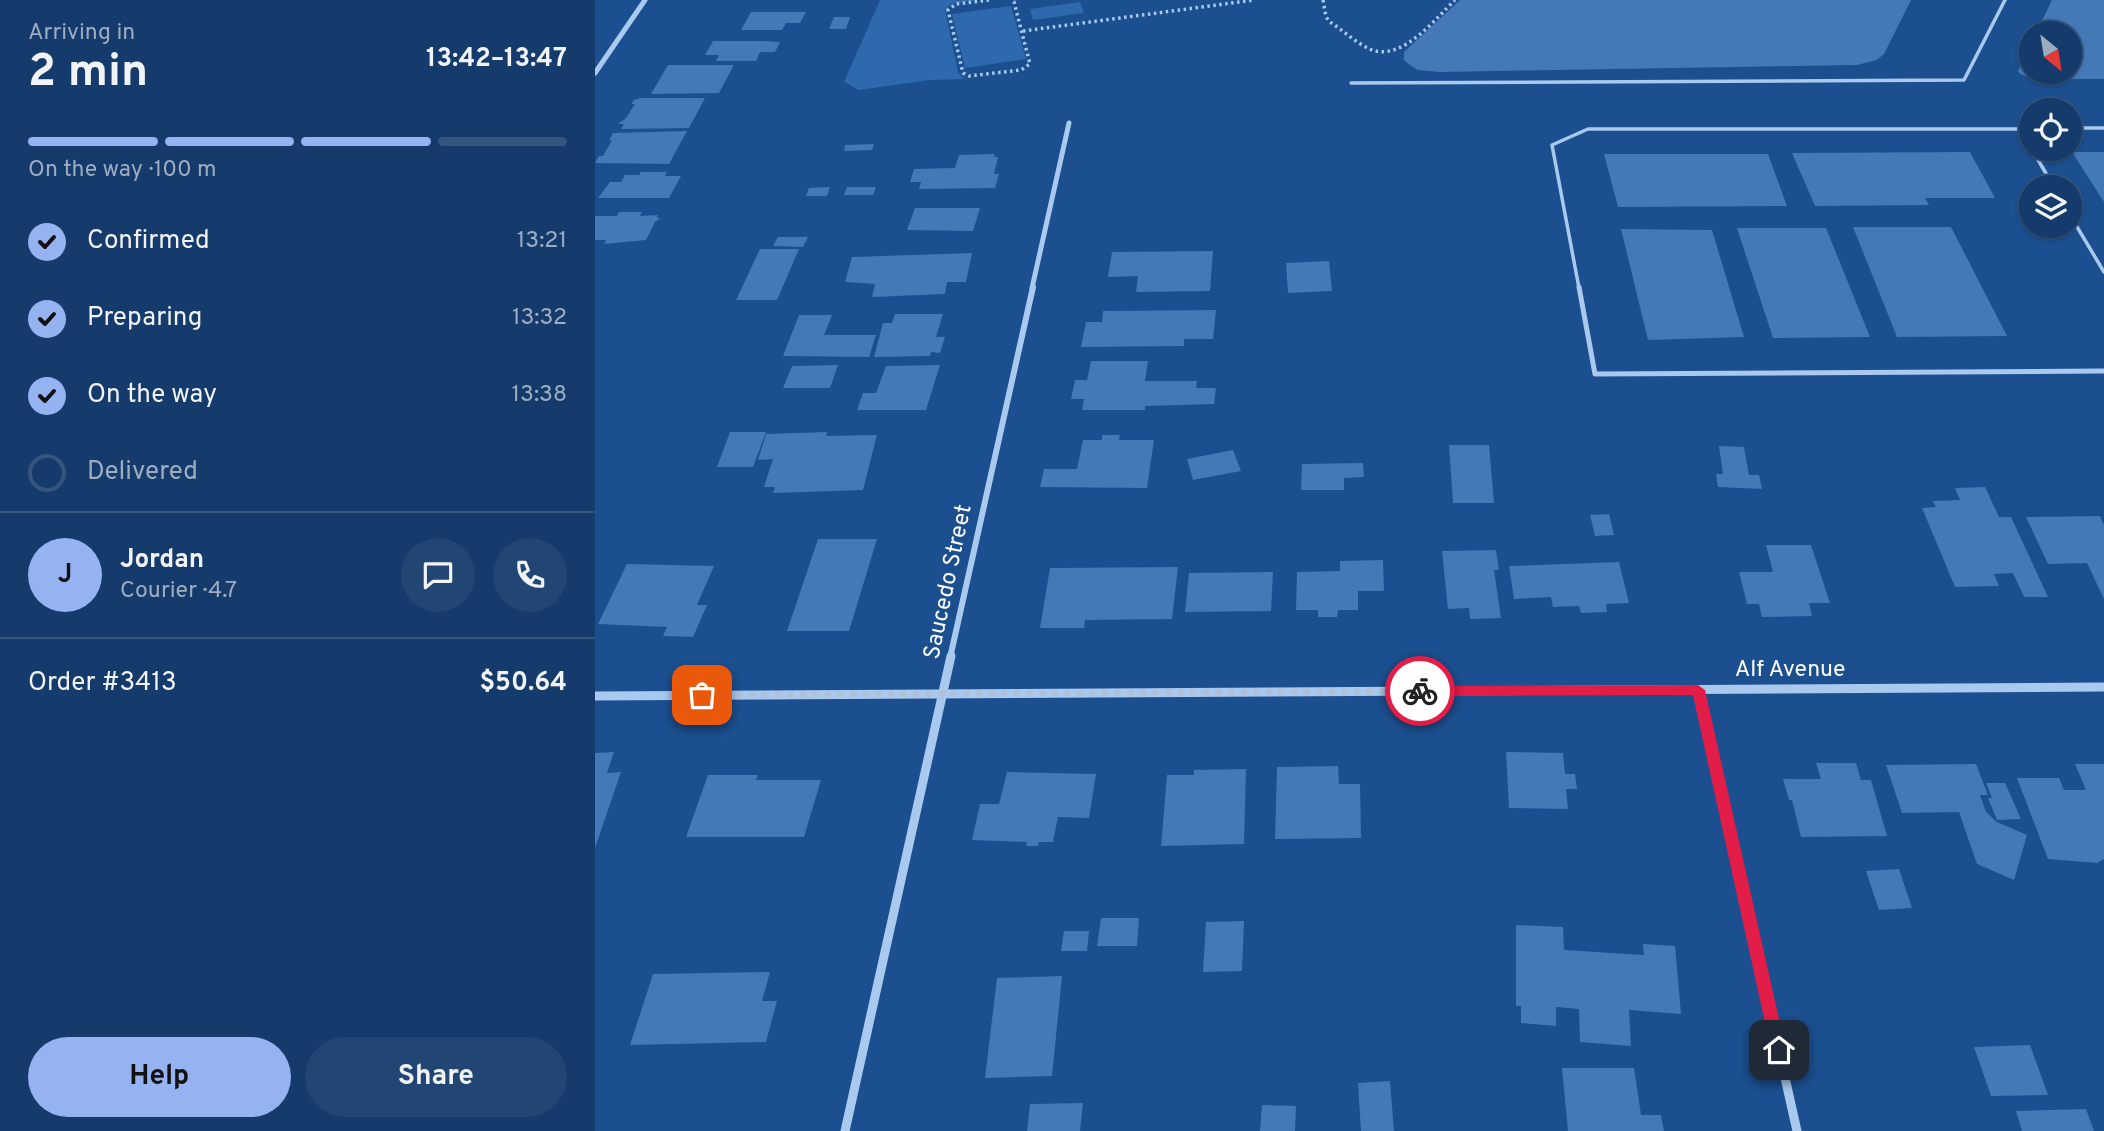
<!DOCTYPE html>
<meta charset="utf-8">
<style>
:root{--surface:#143b6b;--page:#214673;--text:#f1f3f6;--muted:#9dadc1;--line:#33557e;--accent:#95b2f1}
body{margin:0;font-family:Overpass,sans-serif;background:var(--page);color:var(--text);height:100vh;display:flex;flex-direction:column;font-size:26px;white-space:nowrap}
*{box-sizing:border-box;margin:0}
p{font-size:23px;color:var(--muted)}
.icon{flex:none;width:38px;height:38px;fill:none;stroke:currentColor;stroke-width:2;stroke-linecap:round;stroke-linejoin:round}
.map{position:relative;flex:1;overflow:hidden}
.sheet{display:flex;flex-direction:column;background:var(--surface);width:595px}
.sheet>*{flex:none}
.needle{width:46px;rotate:150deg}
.tools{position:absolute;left:1424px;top:21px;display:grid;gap:14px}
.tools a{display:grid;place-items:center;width:63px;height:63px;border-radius:50%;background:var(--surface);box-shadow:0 2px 5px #0004,0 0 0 2px var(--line);font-size:35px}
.pin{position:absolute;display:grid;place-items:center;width:60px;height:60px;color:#fff;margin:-30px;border-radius:14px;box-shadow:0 4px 10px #0006}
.courier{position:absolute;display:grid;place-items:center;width:70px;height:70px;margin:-35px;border:5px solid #e11d48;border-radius:50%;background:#fff;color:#222;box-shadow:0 2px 9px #0007}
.overview em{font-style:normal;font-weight:700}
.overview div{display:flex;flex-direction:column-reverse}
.overview{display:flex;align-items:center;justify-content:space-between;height:119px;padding:0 28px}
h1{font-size:46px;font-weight:700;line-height:52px}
.bar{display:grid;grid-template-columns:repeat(4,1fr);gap:10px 7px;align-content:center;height:84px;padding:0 28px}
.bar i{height:9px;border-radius:5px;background:var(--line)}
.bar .current{background:var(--accent)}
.bar p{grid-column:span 4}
.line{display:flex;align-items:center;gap:18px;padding:0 28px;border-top:2px solid var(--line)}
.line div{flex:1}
.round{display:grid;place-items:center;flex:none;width:74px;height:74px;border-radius:37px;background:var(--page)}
ol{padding:0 28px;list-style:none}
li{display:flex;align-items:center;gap:21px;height:77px}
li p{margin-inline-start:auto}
li .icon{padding:7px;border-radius:50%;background:var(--accent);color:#111;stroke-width:4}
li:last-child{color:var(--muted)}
li i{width:38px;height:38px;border:4px solid var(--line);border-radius:50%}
.action{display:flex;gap:14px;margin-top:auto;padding:14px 28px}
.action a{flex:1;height:80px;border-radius:42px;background:var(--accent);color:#111;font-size:28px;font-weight:700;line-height:80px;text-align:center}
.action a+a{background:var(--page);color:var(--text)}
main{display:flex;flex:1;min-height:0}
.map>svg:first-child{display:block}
</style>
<main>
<section class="sheet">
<div class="overview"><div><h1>2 min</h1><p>Arriving in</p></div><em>13:42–13:47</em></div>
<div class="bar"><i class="current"></i><i class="current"></i><i class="current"></i><i></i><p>On the way · 100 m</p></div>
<ol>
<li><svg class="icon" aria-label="check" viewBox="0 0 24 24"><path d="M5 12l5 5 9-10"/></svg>Confirmed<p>13:21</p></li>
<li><svg class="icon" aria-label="check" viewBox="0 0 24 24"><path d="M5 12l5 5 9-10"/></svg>Preparing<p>13:32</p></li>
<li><svg class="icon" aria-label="check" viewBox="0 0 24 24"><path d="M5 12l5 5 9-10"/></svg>On the way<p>13:38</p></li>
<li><i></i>Delivered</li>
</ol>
<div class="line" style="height:126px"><b class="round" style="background:var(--accent);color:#111">J</b><div><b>Jordan</b><p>Courier · 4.7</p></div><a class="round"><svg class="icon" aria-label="chat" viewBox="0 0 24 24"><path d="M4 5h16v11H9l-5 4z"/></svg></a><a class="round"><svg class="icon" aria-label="phone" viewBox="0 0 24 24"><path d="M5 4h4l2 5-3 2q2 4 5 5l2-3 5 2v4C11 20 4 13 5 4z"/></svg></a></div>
<div class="line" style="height:91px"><div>Order #3413</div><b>$50.64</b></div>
<div class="action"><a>Help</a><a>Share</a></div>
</section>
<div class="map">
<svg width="1509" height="1131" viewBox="0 0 1509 1131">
<rect width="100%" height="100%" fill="#1b4f8f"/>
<path fill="#2e69ad" d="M285,0H383L356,4L350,10L363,72L369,79L334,80L264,90L249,82Z
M485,2L489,13L438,20L435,9Z
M416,6L431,59L370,68L357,14Z"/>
<path fill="#4478b7" d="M865,0H1316L1289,54L1282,60L1262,65L844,72L823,70L816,66L809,60V52Z
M1457,0H1509V79H1439L1425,74L1423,71L1437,43V72H1475V33H1441Z
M156,12H211L205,23H191L187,30H146Z
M239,17H255L251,29H234Z
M118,41H171L185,42L180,52H165L161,61H121L124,55H110Z
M73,65H139L124,93L56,94Z
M45,98H110L94,128L26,129L29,124H23L31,118L40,104H36L39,100Z
M92,131L74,164L0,163L4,156H8L17,140L14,141L18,133Z
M279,144L277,150L249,151L250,145Z
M1375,152L1400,198H1330L1334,205L1220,206L1197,153Z
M1477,152H1509V202Z
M400,154L399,157H403L399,174H404L400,188L324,189L326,182H315L319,169L360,168L364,155Z
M1009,154H1173L1192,206L1023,207Z
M46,172H72L70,176H86L74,198H3L15,182H26L30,175H44Z
M235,187L232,196H211L214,188Z
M252,187H281L278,195H249Z
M320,208H385L378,231L312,230Z
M24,212H47L45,216L63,215L62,218H66L60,222L51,240L9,244L11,240H0V216H22Z
M1258,227H1356L1412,336L1302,337Z
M1142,228H1231L1275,337L1178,338Z
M1026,229L1117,230L1149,337L1053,340Z
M183,237H213L208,247L178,246Z
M165,249H204L182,300H141Z
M618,251L615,291L541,292L543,276L513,277L517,252Z
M377,253L371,282H352L350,294L277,297L280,284L250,282L257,257Z
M734,261L737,291L693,293L691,263Z
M621,310L618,339H589V346L486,347L491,322H507L508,311Z
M300,314H348L341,337H350L345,353L336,352L335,356L279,357L288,323H297Z
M204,315H237L229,335H281L274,357L188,356Z
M496,361H553L550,381H602L601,388H621L619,404L550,406V410H487L489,399H476L480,380H492Z
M243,365L235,388H188L197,366Z
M345,365L331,410H262L268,393H281L291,366Z
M135,432H171L158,467H122Z
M232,432L231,436L282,435L268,490L178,493L180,487H169L178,459L163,460L171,434Z
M507,435H525L524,440H559L552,488L445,487L449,469H482L488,440H507Z
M854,445H894L899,503H858Z
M1124,446L1149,447L1154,475H1164L1167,489L1123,487L1121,474H1128Z
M638,450L646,471L598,480L592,459Z
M768,463L769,477L749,478V490H706L707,464Z
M1390,487L1404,517H1416L1453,597H1429L1418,573L1399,574L1404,586L1360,587L1327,508L1341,507L1338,501L1365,500L1360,488Z
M1014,514L1019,535L1000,536L995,515Z
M1505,516L1509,525V599L1492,563L1453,564L1431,517Z
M223,539H282L254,631H192Z
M1171,545H1216L1235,603H1214L1217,616L1167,617L1164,604H1152L1144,572H1178Z
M901,550L904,570H899L906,618L875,619L874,608L853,609L847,551Z
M788,560L789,591H763V610H743L742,617H723V610H701L702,572L745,571V561Z
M1024,562L1034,603L1011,604L1012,612L986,613L984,606L958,607L956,597L919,599L914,566Z
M32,564L119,566L102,605H112L98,637L68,636L72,627L3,624Z
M583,567L577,619L490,620L489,628H445L455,568Z
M678,572L676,611L590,612L594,573Z
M19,752L12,773L26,772L0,848V753Z
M911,752L968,753L970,774H980L982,789H971L973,809L914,808Z
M1221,763H1261L1266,780H1276L1292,836L1206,837L1197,800H1194L1188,779H1226Z
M1381,764L1393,795H1385L1391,812L1402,822L1432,835L1419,880L1382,864L1364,812L1307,813L1291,765Z
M1480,764H1509V859L1502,863L1453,859L1422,778H1464L1469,790H1491Z
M743,766L744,784H765L766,838L680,839L682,767Z
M651,769L649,844L566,846L572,775H599V770Z
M412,772L501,774L494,818L463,817L458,842H444L443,846H431L432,842L377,840L385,804H404Z
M113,775H163L161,780H226L209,837H91Z
M1391,783H1410L1426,819L1402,820L1393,798H1397Z
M1304,869L1317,908L1284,910L1271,871Z
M506,918H544L542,946H502Z
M649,921L647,971L608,972L611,922Z
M921,925L968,927L969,950L1049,955L1048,944L1080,946L1086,1014L1034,1010L1036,1046L985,1042L984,1009L961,1007V1026L926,1023V1006H921Z
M469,931H494L492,951H466Z
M175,972L167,1001H182L171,1042L35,1045L58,974Z
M467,976L457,1076L390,1078L402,978Z
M1435,1045L1453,1095L1396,1096L1379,1047Z
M967,1068H1039L1046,1115H1066L1069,1131H973Z
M795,1081L799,1131H766L763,1083Z
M488,1103L485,1131H432L435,1104Z
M667,1105L701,1106L700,1131H665Z
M1491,1109L1499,1131H1427L1421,1111Z"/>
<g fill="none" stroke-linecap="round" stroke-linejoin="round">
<path stroke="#a9c9ee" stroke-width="3.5" stroke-dasharray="2.5 3.5" stroke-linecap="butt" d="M394,0L361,4L353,10L368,73L374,76L426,70L435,64L419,2L416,0
M728,0L731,17L735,22C749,31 762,44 777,50C808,61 841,18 860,0
M428,31L659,0"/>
<path stroke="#a9c9ee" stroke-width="3.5" d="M756,83L1369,80L1410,0
M1475,128H1509
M1425,129H1437
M1475,215L1509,272
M984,288L957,145L993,129H1425L1459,187"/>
<path stroke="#a9c9ee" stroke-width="5" d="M984,287L1000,374L1509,371"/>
<path stroke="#a9c9ee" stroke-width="5" d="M0,73L50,0
M437,288L474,123"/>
<path stroke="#a9c9ee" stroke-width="6" d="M355,658L438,287"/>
<path stroke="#a9c9ee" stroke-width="9" d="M1103,690L1202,1131
M0,696L1509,687
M250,1131L356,656"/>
</g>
<path fill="#e11d48" d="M1103,685L1110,690L1191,1050L1189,1055L1184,1057L1178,1055L1176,1050L1098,695L825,696L819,691L825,686Z"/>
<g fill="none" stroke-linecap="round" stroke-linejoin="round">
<path stroke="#afc1d8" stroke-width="7" stroke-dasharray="0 12.6" d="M107,695L825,691"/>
</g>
<g text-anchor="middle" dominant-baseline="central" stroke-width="7" stroke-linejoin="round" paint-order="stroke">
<g font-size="23" fill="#fff" stroke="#1b4f8f">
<text transform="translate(354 582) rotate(-78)">Saucedo Street</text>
<text x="1195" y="670">Alf Avenue</text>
</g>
</g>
</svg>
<div class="tools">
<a><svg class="needle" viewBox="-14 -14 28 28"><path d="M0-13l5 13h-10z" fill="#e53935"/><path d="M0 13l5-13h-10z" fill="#9dadc1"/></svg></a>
<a><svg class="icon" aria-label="locate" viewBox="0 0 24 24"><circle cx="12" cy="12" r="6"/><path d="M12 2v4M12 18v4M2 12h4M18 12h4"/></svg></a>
<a><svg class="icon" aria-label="layers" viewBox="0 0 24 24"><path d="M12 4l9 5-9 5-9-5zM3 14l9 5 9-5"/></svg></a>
</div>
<div class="pin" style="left:107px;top:695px;background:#ea580c"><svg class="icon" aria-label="bag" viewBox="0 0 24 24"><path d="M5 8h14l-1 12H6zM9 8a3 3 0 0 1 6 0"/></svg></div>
<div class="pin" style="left:1184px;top:1050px;background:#1f2937"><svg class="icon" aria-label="home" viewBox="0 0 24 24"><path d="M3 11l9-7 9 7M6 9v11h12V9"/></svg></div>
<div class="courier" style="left:825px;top:691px"><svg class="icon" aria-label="bike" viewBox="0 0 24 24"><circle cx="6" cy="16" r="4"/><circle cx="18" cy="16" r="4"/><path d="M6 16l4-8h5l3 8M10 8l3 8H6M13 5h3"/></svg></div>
</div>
</main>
